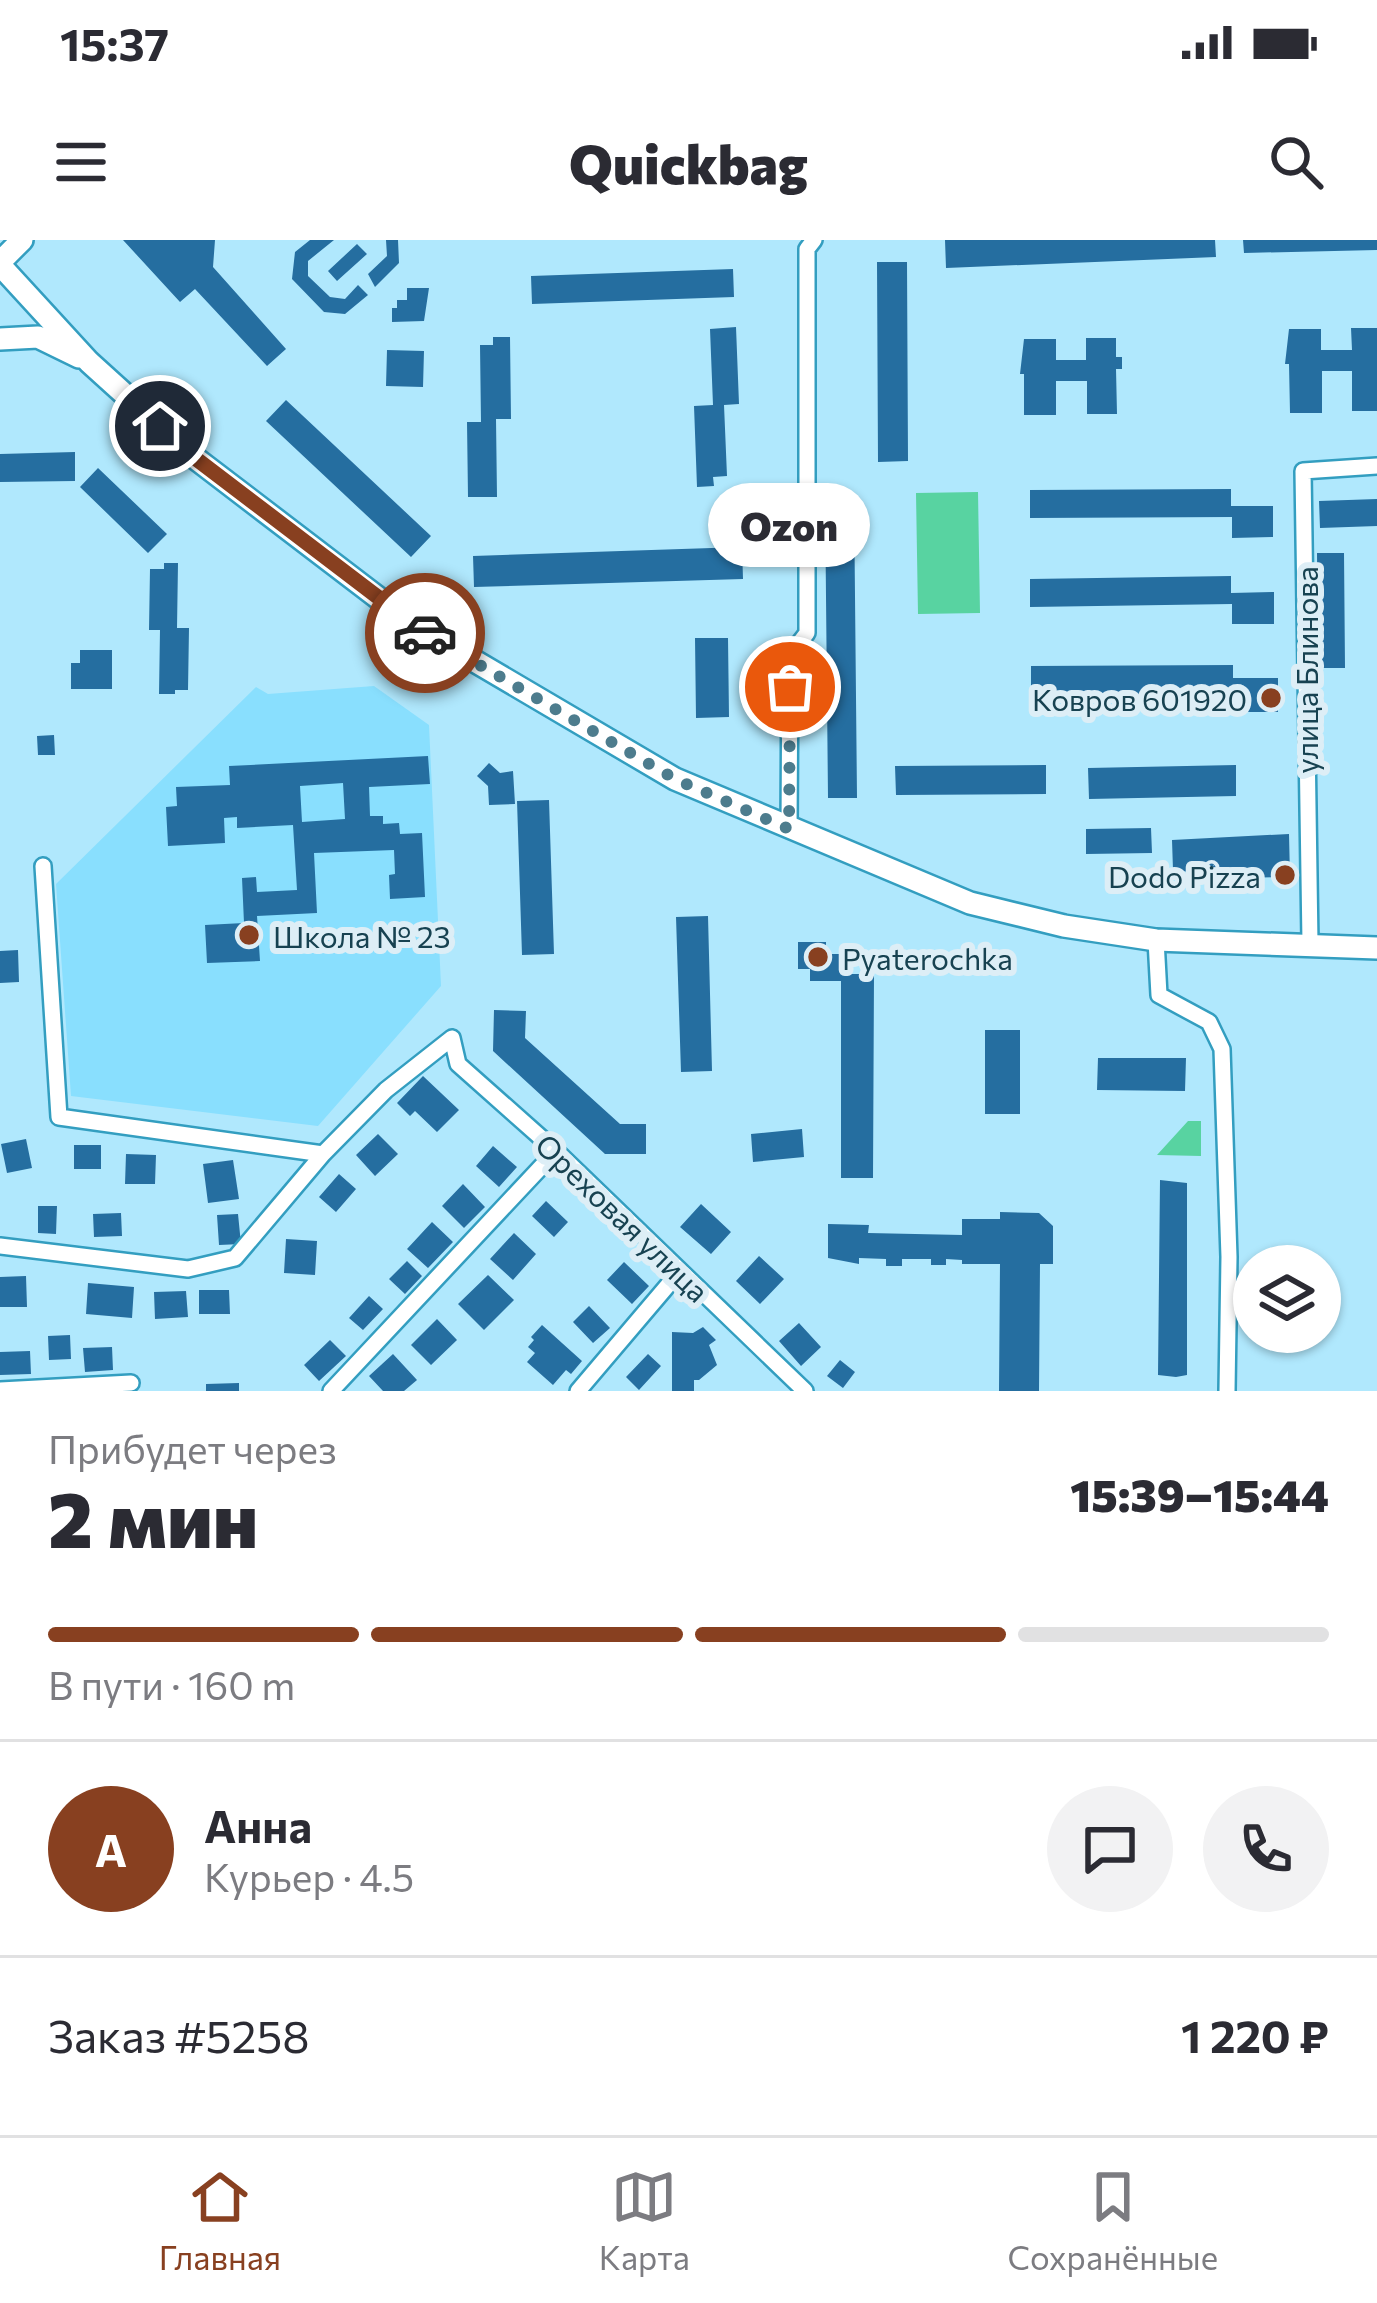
<!DOCTYPE html>
<html lang="ru">
<meta charset="utf-8">
<style>
:root{--surface:#fff;--page:#f2f2f3;--text:#2b2b33;--muted:#7c7c81;--line:#e1e1e2;--accent:#884020}
body{margin:0;font-family:Commissioner,sans-serif;background:var(--page);color:var(--text);height:100vh;display:flex;flex-direction:column;font-size:45px;white-space:nowrap}
*{box-sizing:border-box;margin:0}
p{font-size:39px;color:var(--muted)}
.icon{flex:none;width:66px;height:66px;fill:none;stroke:currentColor;stroke-width:2;stroke-linecap:round;stroke-linejoin:round}
.map{position:relative;height:1151px;overflow:hidden}
.details{display:flex;flex-direction:column;background:var(--surface);flex:1}
.details>*{flex:none}
.controls{position:absolute;left:1233px;top:1005px;display:grid;gap:24px}
.controls a{display:grid;place-items:center;width:108px;height:108px;border-radius:50%;background:var(--surface);box-shadow:0 3px 9px #0004;font-size:60px}
.pin{position:absolute;display:grid;place-items:center;width:102px;height:102px;color:#fff;margin:-51px;border:6px solid #fff;border-radius:50%;box-shadow:0 3px 12px #0007}
.courier{position:absolute;display:grid;place-items:center;width:120px;height:120px;margin:-60px;border:9px solid #884020;border-radius:50%;background:#fff;color:#222;box-shadow:0 3px 15px #0007}
.bubble{position:absolute;height:84px;border-radius:42px;background:var(--surface);box-shadow:0 3px 9px #0004;font-size:39px;font-weight:800;line-height:84px;text-align:center}
.headline em{font-style:normal;font-weight:800}
.headline div{display:flex;flex-direction:column-reverse}
.headline{display:flex;align-items:center;justify-content:space-between;height:204px;padding:0 48px}
h1{font-size:78px;font-weight:800;line-height:90px}
.bar{display:grid;grid-template-columns:repeat(4,1fr);gap:18px 12px;align-content:center;height:144px;padding:0 48px}
.bar i{height:15px;border-radius:9px;background:var(--line)}
.bar .on{background:var(--accent)}
.bar p{grid-column:span 4}
.line{display:flex;align-items:center;gap:30px;padding:0 48px;border-top:3px solid var(--line)}
.line div{flex:1}
.round{display:grid;place-items:center;flex:none;width:126px;height:126px;border-radius:63px;background:var(--page)}
.status{display:flex;justify-content:space-between;align-items:center;height:84px;padding:0 60px;background:var(--surface);direction:ltr}
.status svg{height:33px;fill:currentColor}
header{display:flex;justify-content:space-between;align-items:center;height:156px;padding:0 48px;background:var(--surface);font-size:54px;font-weight:800}
.menu{display:flex;justify-content:space-around;align-items:center;height:168px;border-top:3px solid var(--line);background:var(--surface);font-size:33px;color:var(--muted)}
.menu a{display:grid;justify-items:center;gap:6px}
.menu .on{color:var(--accent)}
.map>svg:first-child{display:block}
</style>
<div class="status"><b>15:37</b><svg viewBox="0 0 49 12"><path d="M0 12V9h3v3zM5 12V6h3v6zM10 12V3h3v9zM15 12V0h3v12zM26 1h20v11H26zM47 4h2v5h-2z"/></svg></div>
<header><svg class="icon" aria-label="menu" viewBox="0 0 24 24"><path d="M4 6h16M4 12h16M4 18h16"/></svg>Quickbag<svg class="icon" aria-label="search" viewBox="0 0 24 24"><circle cx="10" cy="10" r="6"/><path d="M15 15l6 6"/></svg></header>
<div class="map">
<svg width="1377" height="1151" viewBox="0 0 1377 1151">
<rect width="100%" height="100%" fill="#b0e8fd"/>
<path fill="#89dffe" d="M374,446L429,485L441,746L318,886L71,856L56,644L256,447L268,454Z"/>
<path fill="#58d3a1" d="M978,252L980,373L918,374L916,253Z
M1188,881H1201V916L1157,915Z"/>
<path fill="#256ea0" fill-rule="evenodd" d="M123,0H215L213,27L286,109L267,126L195,49L180,62Z
M310,0H334L308,21V36L330,57L345,59L358,45L368,55L345,74L324,72L292,39L295,12Z
M386,0H398L399,23L375,47L368,34L387,16Z
M945,0H1215L1216,17L946,28Z
M1243,0H1377V10L1244,13Z
M357,4L367,14L337,41L328,31Z
M877,22H907L908,221L878,222Z
M733,29L734,57L532,64L531,36Z
M407,48H429L424,81L392,82V68H397V60H407Z
M736,87L739,164L724,165L727,236L713,237L714,246L697,247L694,166L713,165L710,89Z
M1351,88H1377V171H1352V131H1322V173H1290L1289,124H1285L1289,89H1321V110H1352Z
M493,97H510L511,179H496L497,257H468L467,182H481L480,105H493Z
M1086,98H1116V117H1122V129H1116L1117,174H1087V141H1056V175H1024V134H1020L1024,99H1056V120H1086Z
M387,110L424,111L423,147L386,146Z
M286,160L431,296L411,317L266,181Z
M75,212V241L0,242V214Z
M98,228L167,294L148,313L80,247Z
M1231,249V266H1273V297L1232,298V277L1030,278V250Z
M825,255H854L857,558H828Z
M1377,259V286L1320,288L1319,261Z
M742,307L743,339L474,347L473,316Z
M1317,313H1344L1345,428H1318Z
M164,323H178L177,388H189L188,450H175V454H159L160,390H149L150,329H164Z
M1231,336V353L1274,352V384H1232V364L1030,367V339Z
M695,398H728L729,477L696,478Z
M80,410H112V449H71V423H80Z
M1233,425V438H1278V472H1232V454L1031,456V426Z
M54,495L55,515H38L37,496Z
M428,516L430,544L369,547L370,576H383V584L399,583L400,594L422,593L425,657L390,659L389,635L395,634L394,610L314,613L317,673L257,676L260,721L207,723L205,685L244,683L242,638L256,637L257,652L297,650L293,585L237,588V577L224,578L225,603L168,606L166,567L177,566L176,547L230,545L229,526ZM343,543L345,579L302,582L300,546Z
M489,523L500,533L513,531L515,564L489,565L488,546L477,536Z
M1046,525V554L896,555L895,526Z
M1236,525V556L1089,559L1088,528Z
M549,560L554,714L522,715L517,561Z
M1151,588L1152,613L1086,614V589Z
M1289,594L1290,637L1239,638L1173,630L1172,600Z
M708,676L712,831L681,832L676,677Z
M798,702H826V714H841V734H874L873,938H841V741H810V729H798Z
M18,710L19,742L0,743V711Z
M494,770L526,771L525,798L620,884H646V914H605L493,811Z
M985,790H1020V874H985Z
M1098,818H1186L1185,851L1097,850Z
M423,836L459,870L437,892L415,871L410,876L397,863Z
M802,889L804,917L753,922L751,894Z
M378,894L398,914L375,936L356,915Z
M26,899L32,928L7,933L1,904Z
M74,905H101V929H74Z
M493,906L517,927L499,947L476,926Z
M126,914L156,915L155,944H125Z
M233,920L239,959L208,963L203,924Z
M339,934L356,949L336,972L319,957Z
M1160,940L1187,943V1135L1176,1137L1158,1135Z
M463,944L485,967L464,988L442,966Z
M546,961L568,982L554,997L532,976Z
M701,964L731,992L711,1014L680,987Z
M38,966H57L56,994L38,993Z
M1000,972L1039,973L1053,986V1024H1040L1039,1151H999L1000,1024H962V1020L946,1019V1025H931V1019H902V1026H886V1019L859,1018V1024L828,1018V984L869,985L868,993L962,995V979H1000Z
M121,973L122,996L94,997L93,974Z
M238,974L241,1004L219,1005L217,975Z
M432,982L453,1002L428,1028L407,1009Z
M514,993L536,1014L513,1040L490,1019Z
M286,999L317,1001L315,1035L284,1033Z
M759,1016L784,1039L760,1064L736,1041Z
M407,1021L422,1036L405,1054L389,1039Z
M624,1022L649,1046L632,1064L607,1040Z
M488,1035L514,1060L484,1090L458,1064Z
M26,1036L27,1067H0V1037Z
M88,1043L134,1047L132,1078L86,1074Z
M199,1050H229L230,1074H199Z
M186,1051L188,1077L155,1079L154,1052Z
M369,1056L383,1069L363,1090L349,1078Z
M589,1066L610,1088L593,1103L573,1082Z
M437,1079L457,1100L431,1125L411,1105Z
M799,1083L821,1107L801,1126L779,1101Z
M542,1085L582,1121L571,1134L566,1130L553,1145L527,1122L535,1113L528,1107L534,1100L531,1097Z
M703,1087L716,1100L709,1105L717,1125L699,1140H694V1151H672V1092L693,1093Z
M70,1095L71,1119L49,1120L48,1096Z
M330,1100L346,1116L319,1141L304,1125Z
M112,1107L113,1130L85,1132L83,1108Z
M30,1111L31,1134L0,1135V1112Z
M393,1114L417,1140L404,1151H383L369,1136Z
M648,1114L661,1126L639,1150L626,1137Z
M840,1120L855,1132L843,1148L827,1136Z
M239,1143V1151H206V1144Z"/>
<g fill="none" stroke-linecap="round" stroke-linejoin="round">
<defs>
<path id="minor" d="M789,589L790,415L807,393V9L814,0
M43,626L59,877L323,914
M1156,700L1159,755L1209,782L1222,809L1229,1017L1227,1151
M1310,703L1303,231L1377,226
M0,1006L188,1029L235,1018L323,914L386,850L452,798L458,824L556,911L805,1151
M0,1150L131,1143
M331,1151L556,911
M578,1151L680,1031"/>
<path id="secondary" d="M0,22L22,0
M0,25L89,122L195,218L415,386L675,539L970,663L1064,686L1156,700L1377,708
M0,99L38,97L79,117"/>
</defs>
<use href="#minor" stroke="#339ec0" stroke-width="20"/>
<use href="#secondary" stroke="#339ec0" stroke-width="26"/>
<use href="#minor" stroke="#fff" stroke-width="15"/>
<use href="#secondary" stroke="#fff" stroke-width="21"/>
</g>
<g fill="none" stroke-linecap="round" stroke-linejoin="round">
<path stroke="#4d7c8d" stroke-width="12" stroke-dasharray="0 21.6" d="M425,393L675,539L789,589L790,447"/>
<path stroke="#884020" stroke-width="15" d="M160,186L195,218L425,393"/>
</g>
<g fill="#884020" stroke="#ddeef6" stroke-width="4.5">
<circle cx="1271" cy="458" r="12"/>
<circle cx="1285" cy="635" r="12"/>
<circle cx="249" cy="695" r="12"/>
<circle cx="818" cy="717" r="12"/>
</g>
<g text-anchor="middle" dominant-baseline="central" stroke-width="12" stroke-linejoin="round" paint-order="stroke">
<g font-size="30" fill="#174251" stroke="#ddeef6">
<text transform="translate(1305 430) rotate(-90)">улица Блинова</text>
<text transform="translate(623 977) rotate(44)">Ореховая улица</text>
</g>
<g font-size="30" fill="#174251" stroke="#ddeef6" text-anchor="end">
<text x="1247" y="458">Ковров 601920</text>
<text x="1261" y="635">Dodo Pizza</text>
<text x="273" y="695" text-anchor="start">Школа № 23</text>
<text x="842" y="717" text-anchor="start">Pyaterochka</text>
</g>
</g>
</svg>
<div class="controls">
<a><svg class="icon" aria-label="layers" viewBox="0 0 24 24"><path d="M12 4l9 5-9 5-9-5zM3 14l9 5 9-5"/></svg></a>
</div>
<div class="pin" style="left:790px;top:447px;background:#ea580c"><svg class="icon" aria-label="bag" viewBox="0 0 24 24"><path d="M5 8h14l-1 12H6zM9 8a3 3 0 0 1 6 0"/></svg></div>
<div class="pin" style="left:160px;top:186px;background:#1f2937"><svg class="icon" aria-label="home" viewBox="0 0 24 24"><path d="M3 11l9-7 9 7M6 9v11h12V9"/></svg></div>
<div class="courier" style="left:425px;top:393px"><svg class="icon" aria-label="car" viewBox="0 0 24 24"><path d="M5 17H2v-5l4-1 3-4h7l3 4 3 1v5h-3M9 17h6M6 11h13"/><circle cx="7" cy="17" r="2"/><circle cx="17" cy="17" r="2"/></svg></div>
<div class="bubble" style="left:708px;top:243px;width:162px">Ozon</div>
</div>
<section class="details">
<div class="headline"><div><h1>2 мин</h1><p>Прибудет через</p></div><em>15:39–15:44</em></div>
<div class="bar"><i class="on"></i><i class="on"></i><i class="on"></i><i></i><p>В пути · 160 m</p></div>
<div class="line" style="height:216px"><b class="round" style="background:var(--accent);color:#fff">А</b><div><b>Анна</b><p>Курьер · 4.5</p></div><a class="round"><svg class="icon" aria-label="chat" viewBox="0 0 24 24"><path d="M4 5h16v11H9l-5 4z"/></svg></a><a class="round"><svg class="icon" aria-label="phone" viewBox="0 0 24 24"><path d="M5 4h4l2 5-3 2q2 4 5 5l2-3 5 2v4C11 20 4 13 5 4z"/></svg></a></div>
<div class="line" style="height:156px"><div>Заказ #5258</div><b>1 220 ₽</b></div>
</section>
<nav class="menu">
<a class="on"><svg class="icon" aria-label="home" viewBox="0 0 24 24"><path d="M3 11l9-7 9 7M6 9v11h12V9"/></svg>Главная</a>
<a><svg class="icon" aria-label="map" viewBox="0 0 24 24"><path d="M3 6l6-2 6 2 6-2v14l-6 2-6-2-6 2zM9 4v14M15 6v14"/></svg>Карта</a>
<a><svg class="icon" aria-label="saved" viewBox="0 0 24 24"><path d="M7 4h10v16l-5-4-5 4z"/></svg>Сохранённые</a>
</nav>
